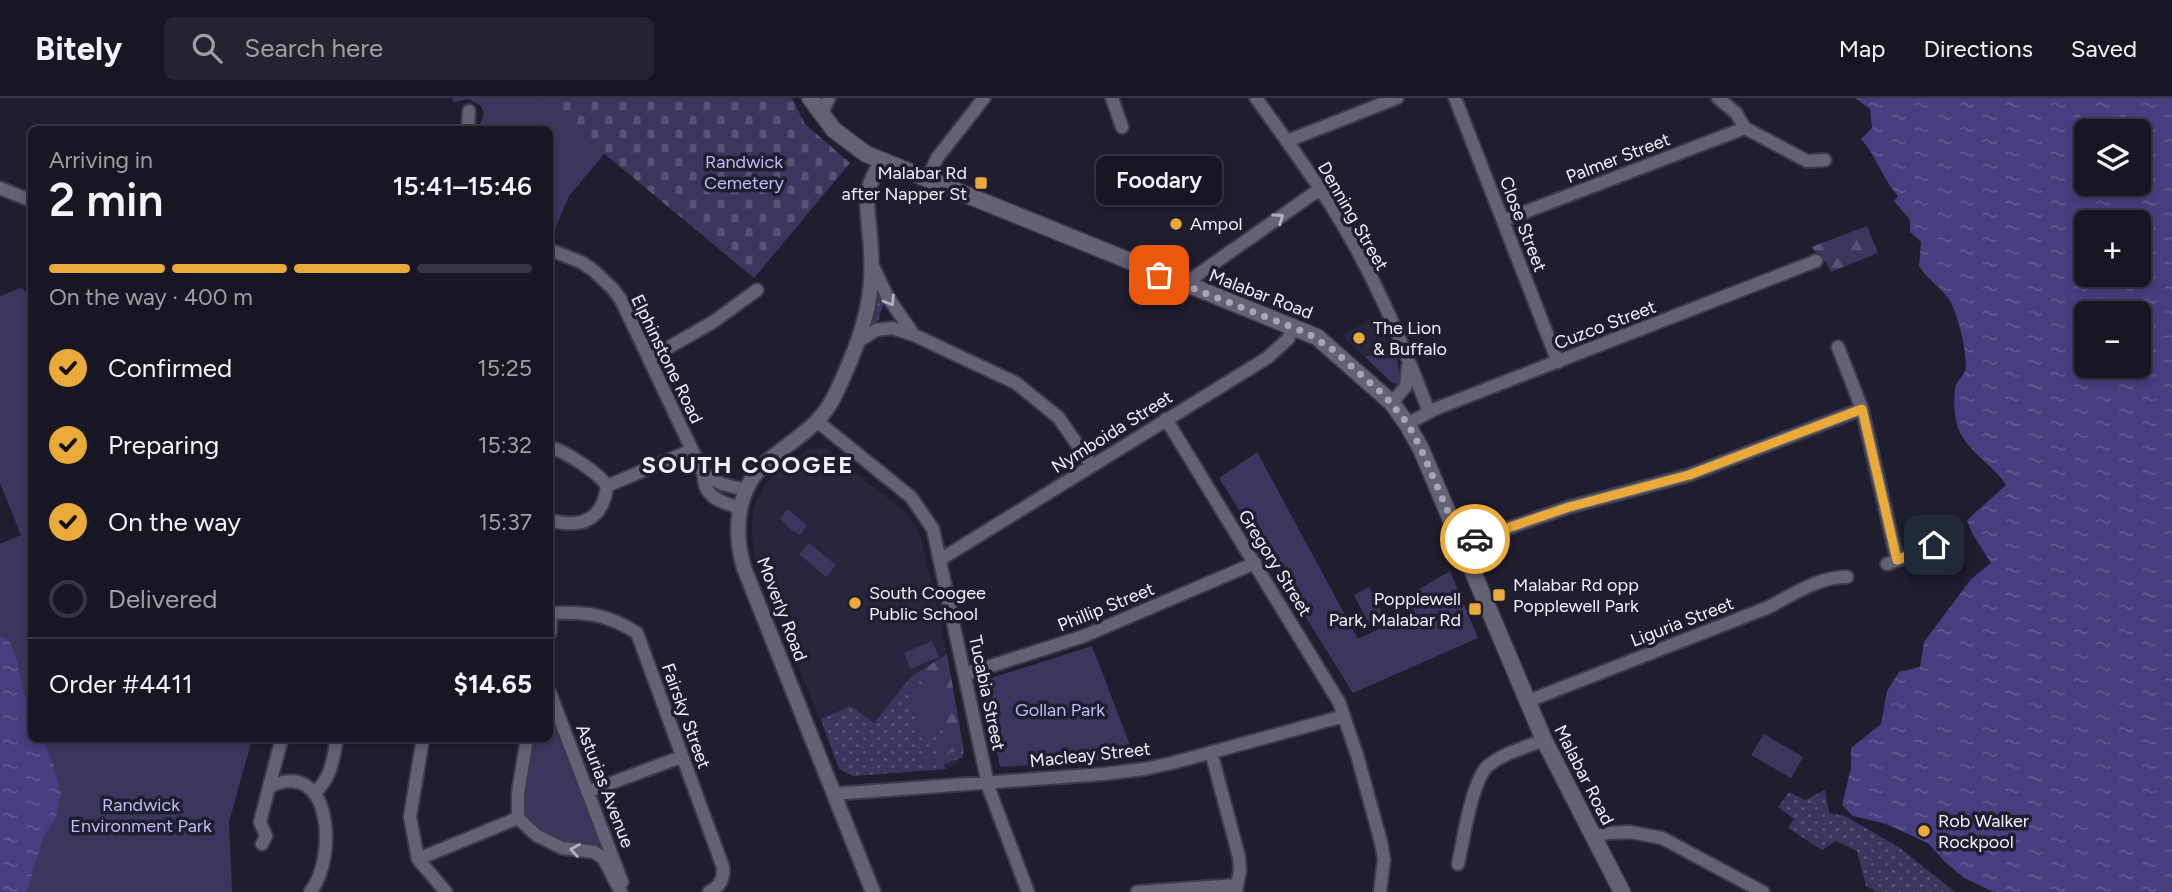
<!DOCTYPE html>
<meta charset="utf-8">
<style>
:root{--surface:#171623;--page:#242330;--text:#f1f3f6;--muted:#9e9fa6;--line:#363541;--accent:#eaaa39}
body{margin:0;font-family:Figtree,sans-serif;background:var(--page);color:var(--text);height:100vh;display:flex;flex-direction:column;font-size:26px;white-space:nowrap}
*{box-sizing:border-box;margin:0}
p{font-size:23px;color:var(--muted)}
.icon{flex:none;width:38px;height:38px;fill:none;stroke:currentColor;stroke-width:2;stroke-linecap:round;stroke-linejoin:round}
.map{position:relative;flex:1;overflow:hidden}
.details{position:absolute;left:28px;top:28px;width:525px;height:616px;display:flex;flex-direction:column;background:var(--surface);border-radius:10px;box-shadow:0 4px 10px #0003,0 0 0 2px var(--line)}
.details>*{flex:none}
.tools{position:absolute;left:2074px;top:21px;display:grid;gap:14px}
.tools a{display:grid;place-items:center;width:77px;height:77px;border-radius:10px;background:var(--surface);box-shadow:0 4px 10px #0003,0 0 0 2px var(--line);font-size:35px}
.pin{position:absolute;display:grid;place-items:center;width:60px;height:60px;color:#fff;margin:-30px;border-radius:14px;box-shadow:0 4px 10px #0006}
.courier{position:absolute;display:grid;place-items:center;width:70px;height:70px;margin:-35px;border:5px solid #eaaa39;border-radius:50%;background:#fff;color:#222;box-shadow:0 2px 9px #0007}
.bubble{position:absolute;height:49px;border-radius:10px;background:var(--surface);box-shadow:0 4px 10px #0003,0 0 0 2px var(--line);font-size:23px;font-weight:600;line-height:49px;text-align:center}
.overview em{font-style:normal;font-weight:600}
.overview div{display:flex;flex-direction:column-reverse}
.overview{display:flex;align-items:center;justify-content:space-between;height:119px;padding:0 21px}
h1{font-size:46px;font-weight:600;line-height:52px}
.bar{display:grid;grid-template-columns:repeat(4,1fr);gap:10px 7px;align-content:center;height:84px;padding:0 21px}
.bar i{height:9px;border-radius:5px;background:var(--line)}
.bar .current{background:var(--accent)}
.bar p{grid-column:span 4}
.line{display:flex;align-items:center;gap:18px;padding:0 21px;border-top:2px solid var(--line)}
.line div{flex:1}
ol{padding:0 21px;list-style:none}
li{display:flex;align-items:center;gap:21px;height:77px}
li p{margin-inline-start:auto}
li .icon{padding:7px;border-radius:50%;background:var(--accent);color:#111;stroke-width:4}
li:last-child{color:var(--muted)}
li i{width:38px;height:38px;border:4px solid var(--line);border-radius:50%}
header{display:flex;align-items:center;gap:42px;box-sizing:border-box;height:98px;padding:0 35px;background:var(--surface);border-bottom:2px solid var(--line)}
header strong{font-size:33px}
nav{display:flex;gap:38px;margin-inline-start:auto;font-size:24px}
.search{width:490px;height:63px;background:var(--page);display:flex;align-items:center;gap:18px;box-sizing:border-box;padding:0 24px;border-radius:10px;color:var(--muted);font-size:26px}
.map>svg:first-child{display:block}
</style>
<header>
<strong>Bitely</strong>
<div class="search"><svg class="icon" aria-label="search" viewBox="0 0 24 24"><circle cx="10" cy="10" r="6"/><path d="M15 15l6 6"/></svg>Search here</div>
<nav><a>Map</a><a>Directions</a><a>Saved</a></nav>
</header>
<div class="map">
<svg width="2172" height="794" viewBox="0 0 2172 794">
<defs>
<pattern id="grass-dots" width="8" height="8" patternUnits="userSpaceOnUse" patternTransform="scale(1.75)"><rect width="8" height="8" fill="#3a365d"/><path d="M2 2h.1M6 6h.1" fill="none" stroke="#575375" stroke-width="1.8" stroke-linecap="round"/></pattern>
<pattern id="forest-firs" width="22" height="20" patternUnits="userSpaceOnUse" patternTransform="scale(1.75)"><rect width="22" height="20" fill="#3a365d"/><path d="M5 1l3.5 6h-7zM16 11l3.5 6h-7z" fill="#575375"/></pattern>
<pattern id="cemetery-stones" width="16" height="16" patternUnits="userSpaceOnUse" patternTransform="scale(1.75)"><rect width="16" height="16" fill="#3a365d"/><path d="M2 7V4a2 2 0 0 1 4 0v3zM10 15v-3a2 2 0 0 1 4 0v3z" fill="#575375"/></pattern>
<pattern id="water-ripples" width="26" height="14" patternUnits="userSpaceOnUse" patternTransform="scale(1.75)"><rect width="26" height="14" fill="#473d7f"/><path d="M2 4q2-2 4 0t4 0M15 11q2-2 4 0t4 0" fill="none" stroke="#625992"/></pattern>
</defs>
<rect width="100%" height="100%" fill="#1f1e2f"/>
<path fill="#28263d" d="M1373,219L1392,251L1365,259L1342,238Z
M827,350L859,378L906,414L920,435L947,556L964,653L955,668L946,671L853,678L839,671L754,454L752,435L753,411L761,393L777,373L809,351Z"/>
<path fill="url(#grass-dots)" d="M875,186L884,204L878,223L870,228Z
M911,579L937,588L948,634L938,656L964,653L962,660L943,665L946,671L853,678L839,671L821,621L851,608L874,625Z
M1825,692L1829,715L1845,718L1900,750L1955,794H1877L1866,788L1857,753L1836,743L1822,752L1788,730L1794,721L1778,709L1789,694L1805,702Z"/>
<path fill="url(#forest-firs)" d="M1867,128L1878,155L1831,174L1827,166L1811,149Z
M947,556L964,653L939,656L933,647L948,634L937,588L911,579Z"/>
<path fill="url(#cemetery-stones)" d="M537,0H792L805,26L850,65L754,180Z"/>
<path fill="#3a365d" d="M452,0H537L605,55L569,98L553,136H550V32L478,31L484,16L481,8L469,1L453,4Z
M21,190L32,199V640L252,641L229,724L232,794H0V446L21,437L0,385V198Z
M1392,251L1397,260L1400,284L1397,286L1392,285L1365,259Z
M1257,354L1358,541L1414,514L1409,497L1450,473L1478,540L1353,595L1219,380Z
M788,411L807,428L800,437L790,431L780,420Z
M809,445L836,467L826,479L799,456Z
M1369,489L1385,520L1370,528L1354,497Z
M932,543L939,559L910,571L904,555Z
M1092,548L1135,660L1000,669L982,583Z
M936,584L947,631L919,637L909,590Z
M550,618L599,743V746L595,749C563,744 528,741 523,703L533,641L550,640Z
M1764,636L1803,659L1791,680L1751,657Z
M949,656L950,665L924,667V658Z"/>
<path fill="url(#water-ripples)" fill-rule="evenodd" d="M1855,0H2172V794H1994L1964,780L1944,763L1928,745L1886,726L1853,718L1842,707L1851,670V650L1881,626L1887,593L1899,574L1920,569L1924,544L1971,481L1991,465L1972,435L1967,422L2006,387C1992,365 1968,355 1958,330C1954,318 1953,299 1956,287C1958,282 1963,278 1965,273C1969,260 1957,211 1948,200C1939,188 1927,181 1919,168L1921,144L1910,134V122L1894,103L1898,98C1881,79 1878,60 1861,41L1872,30L1870,11ZM2138,33V86H2086V33ZM2138,124V177H2086V124ZM2086,215H2138V268H2086Z
M0,538L9,543L17,563L24,596L31,607L32,640L41,641L52,661L61,696L56,720L43,739L27,794H0Z"/>
<g fill="none" stroke-linecap="round" stroke-linejoin="round">
<defs>
<path id="minor" d="M1112,0L1122,29
M1256,0C1281,35 1307,70 1330,106C1371,170 1402,243 1429,314
M1455,0L1558,264
M1718,0L1736,15L1745,30L1807,63L1825,62
M821,17L829,0
M468,32L469,13
M1287,43L1397,0
M927,82L937,60L984,0
M0,90L32,103
M1504,122L1745,30
M550,152L581,164L593,172L613,191L621,202L704,377C703,399 721,404 740,410
M872,166L887,198L914,237
M1183,187L1320,91
M856,245L876,232L892,230L914,237L1016,285L1059,320L1092,368
M1838,249L1862,311L1897,462
M650,260L713,224L757,192
M1392,305L1406,288L1408,268
M1166,321L1339,604L1357,657L1381,744L1384,762L1380,794
M818,324L911,399L933,431L989,691L1028,794
M1407,326L1435,311L1816,163
M550,349C566,354 598,374 607,388
M704,377L722,386L746,392
M550,422C581,431 603,422 607,388L692,352
M1462,446L1569,409L1689,377L1862,311
M941,461L1267,260L1288,241L1293,229
M1887,466L1934,448
M550,515C585,514 606,515 637,535L723,769C724,782 720,788 709,794
M550,535L551,515
M966,576L1084,538L1255,465
M550,595L622,784
M1528,603L1769,509C1792,497 1820,478 1847,479
M423,640L410,719L418,761L446,794
M527,640L518,695V720L536,737L562,750L594,754L603,760L621,794
M1211,654L1239,759L1240,772L1236,794
M269,689L282,640
M587,694L681,659
M314,695C331,681 333,662 337,640
M833,696L1103,676L1144,671L1172,665L1344,618
M1593,739L1608,735L1630,734L1662,740L1763,794
M262,746L266,738L260,724L269,689C332,658 338,760 310,794
M418,761L518,720
M1458,766C1463,744 1472,680 1489,667C1504,655 1526,649 1544,642
M1137,794L1237,787"/>
<path id="tertiary" d="M873,794L744,470C733,432 736,389 769,362C796,339 820,329 836,295C852,261 869,221 871,183C873,162 870,140 868,119C868,111 866,101 868,92C871,82 877,72 881,63"/>
<path id="secondary" d="M810,0L834,32L866,56L1317,239L1392,305L1407,326L1421,351L1544,642L1622,794"/>
</defs>
<use href="#minor" stroke="#3c3b49" stroke-width="16"/>
<use href="#tertiary" stroke="#3c3b49" stroke-width="18"/>
<use href="#secondary" stroke="#3c3b49" stroke-width="19"/>
<use href="#minor" stroke="#626175" stroke-width="12"/>
<use href="#tertiary" stroke="#626175" stroke-width="14"/>
<use href="#secondary" stroke="#626175" stroke-width="16"/>
</g>
<defs><path id="oneway-chevron" d="M-2-3.5L2.5 0L-2 3.5" fill="none" stroke-width="1.6" stroke-linecap="round" stroke-linejoin="round" transform="scale(1.75)"/></defs>
<g stroke="#b0b0bf">
<use href="#oneway-chevron" transform="translate(1279 120) rotate(-35)"/>
<use href="#oneway-chevron" transform="translate(890 203) rotate(59)"/>
<use href="#oneway-chevron" transform="translate(575 752) rotate(-171)"/>
</g>
<g fill="none" stroke-linecap="round" stroke-linejoin="round">
<path stroke="#a7a6b4" stroke-width="7" stroke-dasharray="0 12.6" d="M1159,177L1307,235L1332,251L1385,298L1408,326L1421,351L1462,446L1475,441"/>
<path stroke="#eaaa39" stroke-width="9" d="M1475,441L1569,409L1689,377L1862,311L1897,462L1934,447"/>
</g>
<g fill="#eaaa39" stroke="#1f1e2f" stroke-width="2.5">
<rect x="974" y="78" width="14" height="14" rx="3.5"/>
<circle cx="1176" cy="126" r="7"/>
<circle cx="1359" cy="240" r="7"/>
<rect x="1492" y="490" width="14" height="14" rx="3.5"/>
<circle cx="855" cy="505" r="7"/>
<rect x="1468" y="504" width="14" height="14" rx="3.5"/>
<circle cx="1924" cy="733" r="7"/>
</g>
<g text-anchor="middle" dominant-baseline="central" stroke-width="7" stroke-linejoin="round" paint-order="stroke">
<g font-size="18" fill="#f0f0fc" stroke="#1f1e2f">
<text transform="translate(1618 60) rotate(-21)">Palmer Street</text>
<text transform="translate(1353 118) rotate(60)">Denning Street</text>
<text transform="translate(1523 126) rotate(69)">Close Street</text>
<text transform="translate(1261 196) rotate(21)">Malabar Road</text>
<text transform="translate(1605 227) rotate(-21)">Cuzco Street</text>
<text transform="translate(667 261) rotate(64)">Elphinstone Road</text>
<text transform="translate(1112 334) rotate(-32)">Nymboida Street</text>
<text transform="translate(1275 465) rotate(58)">Gregory Street</text>
<text transform="translate(1106 509) rotate(-22)">Phillip Street</text>
<text transform="translate(782 511) rotate(69)">Moverly Road</text>
<text transform="translate(1682 524) rotate(-21)">Liguria Street</text>
<text transform="translate(987 595) rotate(78)">Tucabia Street</text>
<text transform="translate(686 618) rotate(70)">Fairsky Street</text>
<text transform="translate(1090 657) rotate(-6)">Macleay Street</text>
<text transform="translate(1584 677) rotate(63)">Malabar Road</text>
<text transform="translate(605 688) rotate(69)">Asturias Avenue</text>
</g>
<g font-size="18" fill="#bfbbf6" stroke="#1f1e2f">
<text x="744" y="64">Randwick<tspan x="744" dy="21">Cemetery</tspan></text>
<text x="1060" y="612">Gollan Park</text>
<text x="141" y="707">Randwick<tspan x="141" dy="21">Environment Park</tspan></text>
</g>
<g font-size="18" fill="#f0f0fc" stroke="#1f1e2f" text-anchor="start">
<text x="967" y="75" text-anchor="end">Malabar Rd<tspan x="967" dy="21">after Napper St</tspan></text>
<text x="1190" y="126">Ampol</text>
<text x="1373" y="230">The Lion<tspan x="1373" dy="21">&amp; Buffalo</tspan></text>
<text x="1513" y="487">Malabar Rd opp<tspan x="1513" dy="21">Popplewell Park</tspan></text>
<text x="869" y="495">South Coogee<tspan x="869" dy="21">Public School</tspan></text>
<text x="1461" y="501" text-anchor="end">Popplewell<tspan x="1461" dy="21">Park, Malabar Rd</tspan></text>
<text x="1938" y="723">Rob Walker<tspan x="1938" dy="21">Rockpool</tspan></text>
</g>
<g font-size="24" font-weight="bold" letter-spacing="2" fill="#f0f0fc" stroke="#1f1e2f">
<text x="748" y="366">SOUTH COOGEE</text>
</g>
</g>
</svg>
<div class="tools">
<a><svg class="icon" aria-label="layers" viewBox="0 0 24 24"><path d="M12 4l9 5-9 5-9-5zM3 14l9 5 9-5"/></svg></a>
<a>+</a>
<a>−</a>
</div>
<div class="pin" style="left:1159px;top:177px;background:#ea580c"><svg class="icon" aria-label="bag" viewBox="0 0 24 24"><path d="M5 8h14l-1 12H6zM9 8a3 3 0 0 1 6 0"/></svg></div>
<div class="pin" style="left:1934px;top:447px;background:#1f2937"><svg class="icon" aria-label="home" viewBox="0 0 24 24"><path d="M3 11l9-7 9 7M6 9v11h12V9"/></svg></div>
<div class="courier" style="left:1475px;top:441px"><svg class="icon" aria-label="car" viewBox="0 0 24 24"><path d="M5 17H2v-5l4-1 3-4h7l3 4 3 1v5h-3M9 17h6M6 11h13"/><circle cx="7" cy="17" r="2"/><circle cx="17" cy="17" r="2"/></svg></div>
<div class="bubble" style="left:1096px;top:58px;width:126px">Foodary</div>
<section class="details">
<div class="overview"><div><h1>2 min</h1><p>Arriving in</p></div><em>15:41–15:46</em></div>
<div class="bar"><i class="current"></i><i class="current"></i><i class="current"></i><i></i><p>On the way · 400 m</p></div>
<ol>
<li><svg class="icon" aria-label="check" viewBox="0 0 24 24"><path d="M5 12l5 5 9-10"/></svg>Confirmed<p>15:25</p></li>
<li><svg class="icon" aria-label="check" viewBox="0 0 24 24"><path d="M5 12l5 5 9-10"/></svg>Preparing<p>15:32</p></li>
<li><svg class="icon" aria-label="check" viewBox="0 0 24 24"><path d="M5 12l5 5 9-10"/></svg>On the way<p>15:37</p></li>
<li><i></i>Delivered</li>
</ol>
<div class="line" style="height:91px"><div>Order #4411</div><b>$14.65</b></div>
</section>
</div>
